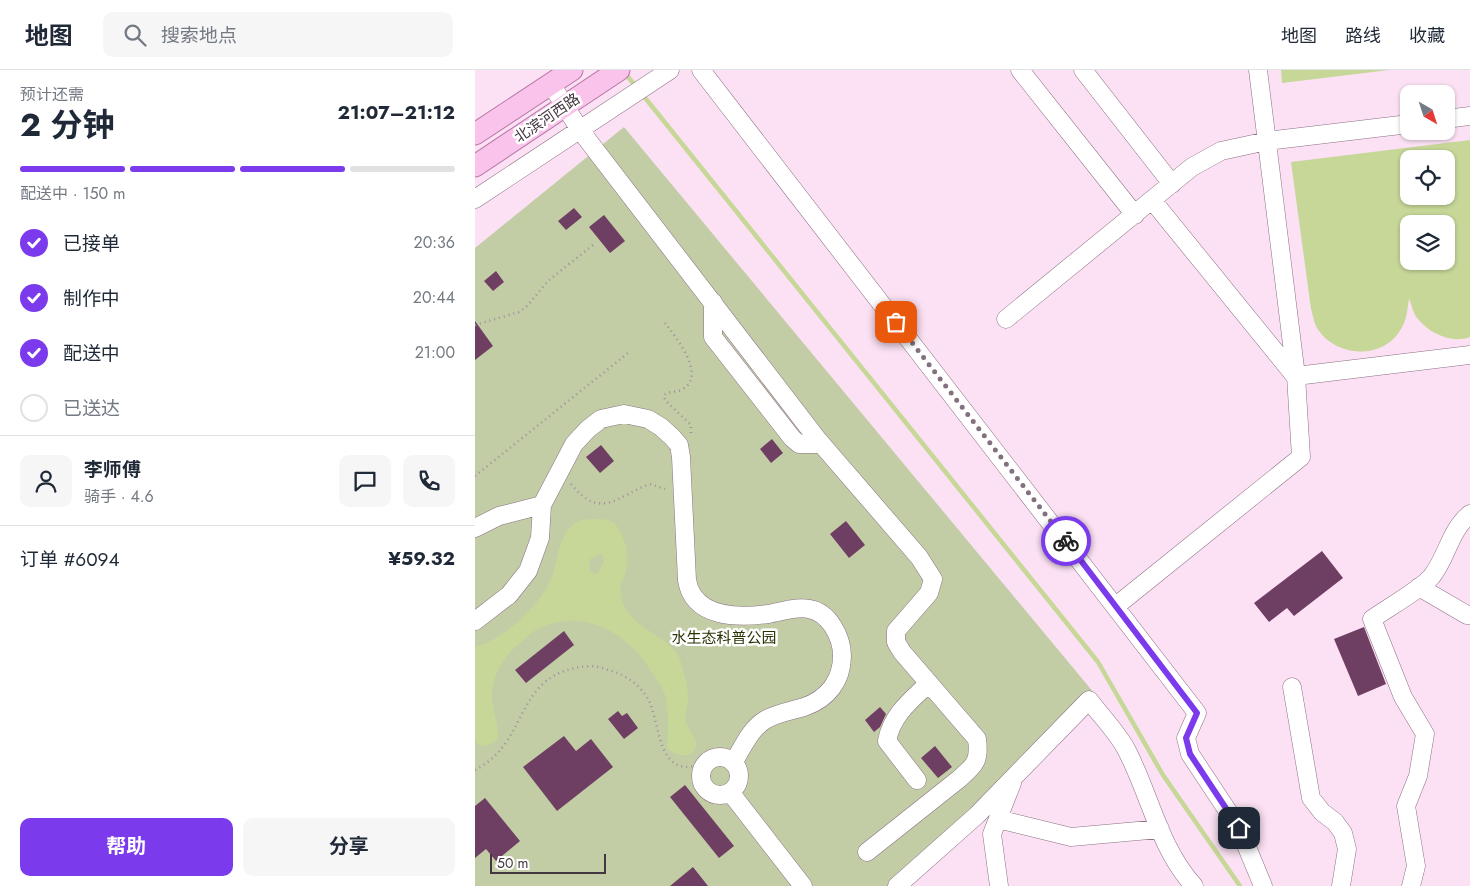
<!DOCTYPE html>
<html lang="zh">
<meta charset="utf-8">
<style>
:root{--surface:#fff;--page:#f6f6f7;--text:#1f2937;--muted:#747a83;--line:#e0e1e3;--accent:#7c3aed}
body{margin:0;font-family:Jost,"Noto Sans SC",sans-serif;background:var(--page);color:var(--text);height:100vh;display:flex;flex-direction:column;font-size:19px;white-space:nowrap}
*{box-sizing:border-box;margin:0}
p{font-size:16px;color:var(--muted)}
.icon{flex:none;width:28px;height:28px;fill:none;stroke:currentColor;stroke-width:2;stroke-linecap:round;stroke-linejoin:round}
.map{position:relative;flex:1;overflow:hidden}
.side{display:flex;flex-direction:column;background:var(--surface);width:475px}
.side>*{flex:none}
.needle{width:32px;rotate:141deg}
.fabs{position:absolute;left:925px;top:15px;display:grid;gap:10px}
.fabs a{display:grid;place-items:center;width:55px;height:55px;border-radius:10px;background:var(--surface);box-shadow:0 1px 4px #0004;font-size:25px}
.scale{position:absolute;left:15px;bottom:12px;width:116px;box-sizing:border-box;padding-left:5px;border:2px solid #43363f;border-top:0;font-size:14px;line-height:18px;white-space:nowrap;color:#43363f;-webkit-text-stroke:4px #fff;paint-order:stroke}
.pin{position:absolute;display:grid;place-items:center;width:42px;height:42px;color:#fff;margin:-21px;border-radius:10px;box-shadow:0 2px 8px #0006}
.courier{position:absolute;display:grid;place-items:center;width:50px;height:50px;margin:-25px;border:4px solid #7c3aed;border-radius:50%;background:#fff;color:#222;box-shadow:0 1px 6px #0007}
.headline em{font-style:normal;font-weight:700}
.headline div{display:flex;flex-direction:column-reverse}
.headline{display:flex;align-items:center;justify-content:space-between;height:85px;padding:0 20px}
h1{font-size:32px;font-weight:700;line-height:38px}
.bar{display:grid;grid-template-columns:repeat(4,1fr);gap:8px 5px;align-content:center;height:60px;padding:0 20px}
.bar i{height:6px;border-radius:4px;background:var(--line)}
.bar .on{background:var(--accent)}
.bar p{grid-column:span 4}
.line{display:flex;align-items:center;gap:12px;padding:0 20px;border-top:1px solid var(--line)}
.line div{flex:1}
.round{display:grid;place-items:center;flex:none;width:52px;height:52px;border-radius:10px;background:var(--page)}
ol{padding:0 20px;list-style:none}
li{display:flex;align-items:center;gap:15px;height:55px}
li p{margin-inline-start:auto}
li .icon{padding:5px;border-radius:50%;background:var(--accent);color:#fff;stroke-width:4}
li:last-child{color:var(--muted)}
li i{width:28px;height:28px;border:2px solid var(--line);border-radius:50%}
.action{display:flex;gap:10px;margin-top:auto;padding:10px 20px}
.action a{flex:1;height:58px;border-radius:10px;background:var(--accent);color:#fff;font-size:20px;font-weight:700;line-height:58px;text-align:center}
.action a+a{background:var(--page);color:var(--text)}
header{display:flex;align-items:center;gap:30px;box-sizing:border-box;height:70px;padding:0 25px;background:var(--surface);border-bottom:1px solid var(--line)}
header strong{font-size:24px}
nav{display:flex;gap:28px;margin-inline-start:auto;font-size:18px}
.search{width:350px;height:45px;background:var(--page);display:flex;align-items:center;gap:12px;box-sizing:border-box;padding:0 18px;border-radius:10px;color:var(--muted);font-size:19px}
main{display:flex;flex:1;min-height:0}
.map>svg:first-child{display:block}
</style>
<header>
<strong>地图</strong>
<div class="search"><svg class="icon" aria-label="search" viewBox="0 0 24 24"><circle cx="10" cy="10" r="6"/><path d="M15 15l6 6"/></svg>搜索地点</div>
<nav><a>地图</a><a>路线</a><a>收藏</a></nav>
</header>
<main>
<section class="side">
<div class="headline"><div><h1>2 分钟</h1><p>预计还需</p></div><em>21:07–21:12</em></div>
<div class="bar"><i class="on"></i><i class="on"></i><i class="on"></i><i></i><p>配送中 · 150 m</p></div>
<ol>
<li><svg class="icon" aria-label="check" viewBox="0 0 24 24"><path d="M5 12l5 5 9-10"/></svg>已接单<p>20:36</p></li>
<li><svg class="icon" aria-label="check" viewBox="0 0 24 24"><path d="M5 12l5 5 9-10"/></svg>制作中<p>20:44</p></li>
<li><svg class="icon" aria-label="check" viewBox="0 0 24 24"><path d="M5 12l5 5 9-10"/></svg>配送中<p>21:00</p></li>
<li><i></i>已送达</li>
</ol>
<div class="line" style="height:90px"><a class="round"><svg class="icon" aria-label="person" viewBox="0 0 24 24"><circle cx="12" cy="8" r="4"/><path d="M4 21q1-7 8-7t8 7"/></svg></a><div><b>李师傅</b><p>骑手 · 4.6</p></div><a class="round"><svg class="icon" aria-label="chat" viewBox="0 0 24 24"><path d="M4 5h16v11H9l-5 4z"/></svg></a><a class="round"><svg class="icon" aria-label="phone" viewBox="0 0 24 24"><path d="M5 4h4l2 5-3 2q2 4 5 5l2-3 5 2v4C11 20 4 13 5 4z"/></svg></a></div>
<div class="line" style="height:65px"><div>订单 #6094</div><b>¥59.32</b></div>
<div class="action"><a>帮助</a><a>分享</a></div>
</section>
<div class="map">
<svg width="995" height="816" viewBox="0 0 995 816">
<rect width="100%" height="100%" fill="#fbe1f3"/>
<path fill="#c2cda6" d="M149,57L619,623L417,816H0V178Z"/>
<path fill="#c6d798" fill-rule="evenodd" d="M806,0H914L807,13Z
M995,70V267C976,274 954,263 942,248C938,243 937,235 934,229C932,241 932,251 924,262C905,291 859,286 842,258C839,253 838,245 836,239L816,92ZM934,89H971V126H934ZM934,154H971V191H934Z
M107,450C130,448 141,447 149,470C152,478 153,488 152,497C149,513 141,514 148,533C157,558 189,564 203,585C207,593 213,617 213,626C214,635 209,643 211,652C214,662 228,672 217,683C210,689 198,683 192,678C193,661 194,641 190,625C187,615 179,607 174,598C151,561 104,537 63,559C56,562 51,568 45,573C30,585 19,602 17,622C16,636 22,649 23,663L22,669C15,676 8,679 0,671V577C29,569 64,537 76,509C85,487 82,460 107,450ZM124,484L128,485L129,491L123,503L120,504L114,500L115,489Z"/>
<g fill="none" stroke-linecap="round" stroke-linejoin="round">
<path stroke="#c6d798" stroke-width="4.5" d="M150,3L162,18
M167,24L623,592L688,705L765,816"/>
</g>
<path fill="#6f3f63" d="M99,138L107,147L91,160L83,151Z
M129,145L150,171L135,183L114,157Z
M21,201L29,212L18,221L9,211Z
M0,251L18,276L0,290Z
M297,369L308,383L296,393L285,379Z
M126,375L139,391L125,403L111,387Z
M371,451L390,475L374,488L355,464Z
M847,481L868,508L819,546L812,538L794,552L779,533Z
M889,557L911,614L883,626L859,569Z
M89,561L99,575L51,613L40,600Z
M405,637L411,644L405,657L399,662L390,650Z
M143,641L147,646L152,643L163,658L149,669L133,649Z
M89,666L101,681L116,669L138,697L82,741L48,697Z
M460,676L477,697L463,708L446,688Z
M210,715L259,776L244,788L195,727Z
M10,728L45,771L21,791L11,779L0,788V736Z
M218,797L233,816H195Z"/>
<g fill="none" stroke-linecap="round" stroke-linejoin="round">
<defs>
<path id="minor" d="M226,0L722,643L711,668L715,684L764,758L788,816
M545,0L660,145
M608,0L697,114
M76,14L105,60L343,370L444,487L458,509L454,523L421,561V572L427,582L502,669C505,691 500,695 484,709L392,782
M971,49L995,46
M0,129L195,0
M677,130L820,306
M238,232V267L317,368L324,374H346
M531,249L717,97L746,81L792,71L934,54
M821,306L995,285
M0,458L24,446L67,435
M944,517L992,545H995
M641,536L826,387L821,306L783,0
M0,551L34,525L53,501L65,468L67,435L99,374L113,359L126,349L149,344L173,349L186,357L197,367L204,375L206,387L212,510C218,548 262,548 293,544C306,542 321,536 334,539C354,542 367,567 367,586C367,610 353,629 329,637C316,641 302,643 290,650C275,659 267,679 258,693
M817,617L836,728L847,742L860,752L868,763L872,779L866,816
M226 706a19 19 0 1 1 38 0a19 19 0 1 1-38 0Z
M442,710L412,671C417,645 435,631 454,613
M255,722L328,816
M523,749L596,767L685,759
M422,816L502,745L614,630C626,646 642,662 651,679C675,724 684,778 719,816
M524,816L517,764L537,713
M936,816L941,796L931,736L943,706L950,664L928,627L897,549C911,539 949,517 957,506C972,487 975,460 995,444"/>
<path id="major" d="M0,64L97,0
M0,96L144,0"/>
</defs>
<use href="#minor" stroke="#8c6f84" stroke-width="19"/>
<use href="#major" stroke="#b778a6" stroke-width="23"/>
<path stroke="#a18d9b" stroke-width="2.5" stroke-dasharray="1 4" stroke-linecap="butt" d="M190,253C200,266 232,305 208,319C202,323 196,320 189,325L190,330L216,355V365
M0,255L44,242L52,236L73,211L118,175
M0,406L153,283
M96,414C126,451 142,426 175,414L190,419
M0,700C57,671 37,601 115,596C122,596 130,599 137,601C153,606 167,617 174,631C184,650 182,695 211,697C217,697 224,695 230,695"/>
<use href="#minor" stroke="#fff" stroke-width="18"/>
<use href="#major" stroke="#f9c3eb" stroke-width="21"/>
</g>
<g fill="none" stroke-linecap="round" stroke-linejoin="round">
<path stroke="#83727e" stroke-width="5" stroke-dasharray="0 9" d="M421,252L591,471"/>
<path stroke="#7c3aed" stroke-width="6" d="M591,471L722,643L711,668L715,684L764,758"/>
</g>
<g text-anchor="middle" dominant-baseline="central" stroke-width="5" stroke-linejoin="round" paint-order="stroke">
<g font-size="15" fill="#43363f" stroke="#fff">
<text transform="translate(72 48) rotate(-34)">北滨河西路</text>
</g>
<g font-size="15" fill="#2a3303" stroke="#fff">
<text x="249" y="568">水生态科普公园</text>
</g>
</g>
</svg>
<div class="fabs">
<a><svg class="needle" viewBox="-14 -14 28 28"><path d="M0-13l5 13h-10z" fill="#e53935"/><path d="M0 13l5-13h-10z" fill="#747a83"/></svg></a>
<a><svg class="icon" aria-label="locate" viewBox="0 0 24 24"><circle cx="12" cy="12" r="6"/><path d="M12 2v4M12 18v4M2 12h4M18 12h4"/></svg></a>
<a><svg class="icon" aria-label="layers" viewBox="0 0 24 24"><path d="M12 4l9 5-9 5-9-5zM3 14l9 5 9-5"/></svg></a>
</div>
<div class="scale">50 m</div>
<div class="pin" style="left:421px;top:252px;background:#ea580c"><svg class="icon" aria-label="bag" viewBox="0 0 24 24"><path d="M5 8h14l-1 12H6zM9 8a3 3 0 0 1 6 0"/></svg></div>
<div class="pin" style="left:764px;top:758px;background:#1f2937"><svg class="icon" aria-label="home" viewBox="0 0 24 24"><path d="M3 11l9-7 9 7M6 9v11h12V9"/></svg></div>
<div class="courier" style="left:591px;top:471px"><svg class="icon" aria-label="bike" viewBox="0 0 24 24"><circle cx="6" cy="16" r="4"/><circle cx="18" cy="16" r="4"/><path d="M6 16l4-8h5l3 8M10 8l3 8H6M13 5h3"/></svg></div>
</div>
</main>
